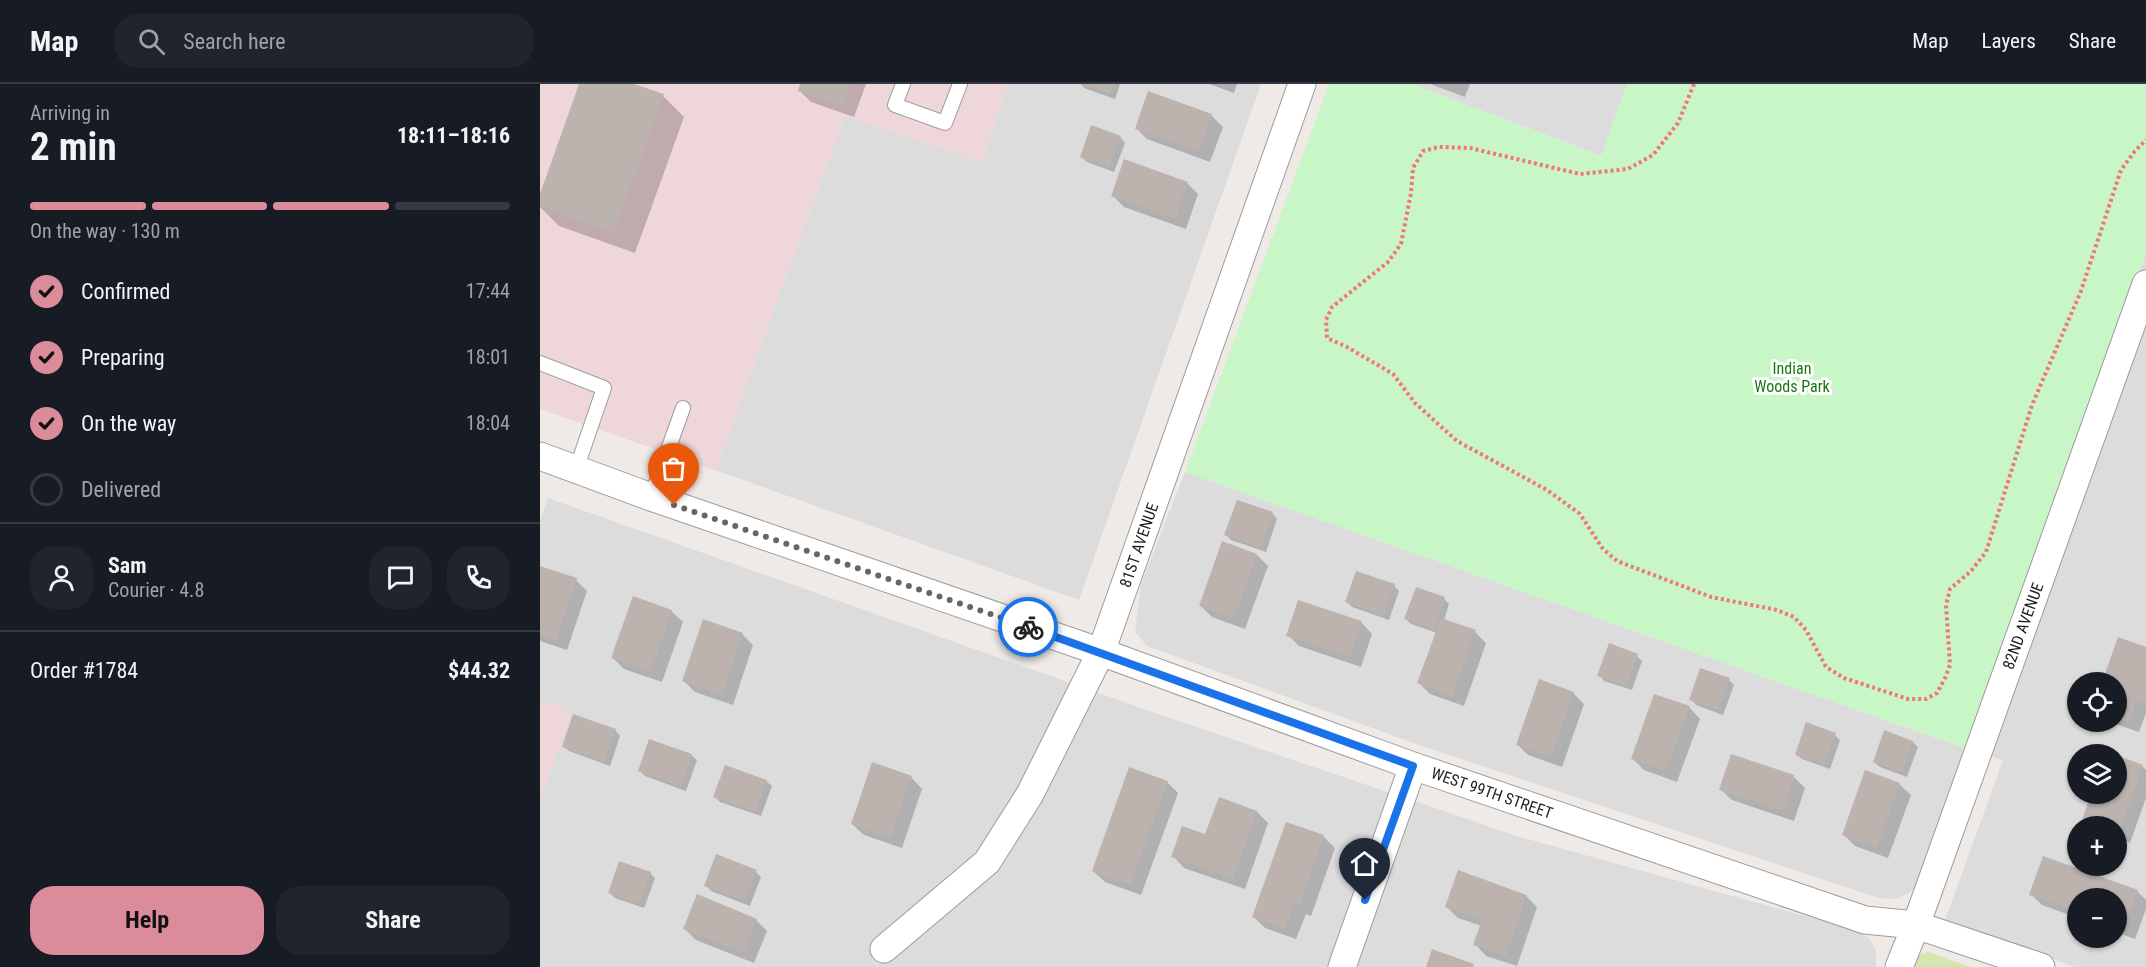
<!DOCTYPE html>
<meta charset="utf-8">
<style>
:root{--surface:#171b24;--page:#20242c;--text:#f1f3f6;--muted:#9ea1a6;--line:#363941;--accent:#db8c9a}
body{margin:0;font-family:"Roboto Condensed",sans-serif;background:var(--page);color:var(--text);height:100vh;display:flex;flex-direction:column;font-size:22px;white-space:nowrap}
*{box-sizing:border-box;margin:0}
p{font-size:20px;color:var(--muted)}
.icon{flex:none;width:33px;height:33px;fill:none;stroke:currentColor;stroke-width:2;stroke-linecap:round;stroke-linejoin:round}
.map{position:relative;flex:1;overflow:hidden}
.side{display:flex;flex-direction:column;background:var(--surface);width:540px}
.side>*{flex:none}
.fabs{position:absolute;left:1527px;top:588px;display:grid;gap:12px}
.fabs a{display:grid;place-items:center;width:60px;height:60px;border-radius:50%;background:var(--surface);box-shadow:0 2px 4px #0004;font-size:30px}
.pin{position:absolute;display:grid;place-items:center;width:51px;height:51px;color:#fff;margin:-62px -26px;border-radius:50% 50% 50% 0;rotate:-45deg;box-shadow:0 0 6px #0007}
.pin .icon{rotate:45deg}
.courier{position:absolute;display:grid;place-items:center;width:60px;height:60px;margin:-30px;border:4px solid #1a73e8;border-radius:50%;background:#fff;color:#222;box-shadow:0 2px 8px #0007}
.summary em{font-style:normal;font-weight:700}
.summary div{display:flex;flex-direction:column-reverse}
.summary{display:flex;align-items:center;justify-content:space-between;height:102px;padding:0 30px}
h1{font-size:39px;font-weight:700;line-height:45px}
.bar{display:grid;grid-template-columns:repeat(4,1fr);gap:9px 6px;align-content:center;height:72px;padding:0 30px}
.bar i{height:8px;border-radius:4px;background:var(--line)}
.bar .current{background:var(--accent)}
.bar p{grid-column:span 4}
.line{display:flex;align-items:center;gap:15px;padding:0 30px;border-top:2px solid var(--line)}
.line div{flex:1}
.round{display:grid;place-items:center;flex:none;width:63px;height:63px;border-radius:24px;background:var(--page)}
ol{padding:0 30px;list-style:none}
li{display:flex;align-items:center;gap:18px;height:66px}
li p{margin-inline-start:auto}
li .icon{padding:6px;border-radius:50%;background:var(--accent);color:#111;stroke-width:4}
li:last-child{color:var(--muted)}
li i{width:33px;height:33px;border:3px solid var(--line);border-radius:50%}
.cta{display:flex;gap:12px;margin-top:auto;padding:12px 30px}
.cta a{flex:1;height:69px;border-radius:24px;background:var(--accent);color:#111;font-size:24px;font-weight:700;line-height:69px;text-align:center}
.cta a+a{background:var(--page);color:var(--text)}
header{display:flex;align-items:center;gap:36px;box-sizing:border-box;height:84px;padding:0 30px;background:var(--surface);border-bottom:2px solid var(--line)}
header strong{font-size:28px}
nav{display:flex;gap:33px;margin-inline-start:auto;font-size:21px}
.search{width:420px;height:54px;background:var(--page);display:flex;align-items:center;gap:15px;box-sizing:border-box;padding:0 21px;border-radius:24px;color:var(--muted);font-size:22px}
main{display:flex;flex:1;min-height:0}
.map>svg:first-child{display:block}
</style>
<header>
<strong>Map</strong>
<div class="search"><svg class="icon" aria-label="search" viewBox="0 0 24 24"><circle cx="10" cy="10" r="6"/><path d="M15 15l6 6"/></svg>Search here</div>
<nav><a>Map</a><a>Layers</a><a>Share</a></nav>
</header>
<main>
<section class="side">
<div class="summary"><div><h1>2 min</h1><p>Arriving in</p></div><em>18:11–18:16</em></div>
<div class="bar"><i class="current"></i><i class="current"></i><i class="current"></i><i></i><p>On the way · 130 m</p></div>
<ol>
<li><svg class="icon" aria-label="check" viewBox="0 0 24 24"><path d="M5 12l5 5 9-10"/></svg>Confirmed<p>17:44</p></li>
<li><svg class="icon" aria-label="check" viewBox="0 0 24 24"><path d="M5 12l5 5 9-10"/></svg>Preparing<p>18:01</p></li>
<li><svg class="icon" aria-label="check" viewBox="0 0 24 24"><path d="M5 12l5 5 9-10"/></svg>On the way<p>18:04</p></li>
<li><i></i>Delivered</li>
</ol>
<div class="line" style="height:108px"><a class="round"><svg class="icon" aria-label="person" viewBox="0 0 24 24"><circle cx="12" cy="8" r="4"/><path d="M4 21q1-7 8-7t8 7"/></svg></a><div><b>Sam</b><p>Courier · 4.8</p></div><a class="round"><svg class="icon" aria-label="chat" viewBox="0 0 24 24"><path d="M4 5h16v11H9l-5 4z"/></svg></a><a class="round"><svg class="icon" aria-label="phone" viewBox="0 0 24 24"><path d="M5 4h4l2 5-3 2q2 4 5 5l2-3 5 2v4C11 20 4 13 5 4z"/></svg></a></div>
<div class="line" style="height:78px"><div>Order #1784</div><b>$44.32</b></div>
<div class="cta"><a>Help</a><a>Share</a></div>
</section>
<div class="map">
<svg width="1606" height="883" viewBox="0 0 1606 883">
<rect width="100%" height="100%" fill="#efeae6"/>
<path fill="#dddcdc" fill-rule="evenodd" d="M468,0H721L539,516L175,386L305,31L441,78Z
M872,0H1087L1062,72Z
M1606,168V883H1535L1405,836L1463,676L1430,666L1380,800L1369,809L1356,815L1339,814L882,662L607,562L595,548L601,500L645,388L1430,666ZM1538,598H1576V638H1538ZM1538,670H1576V710H1538ZM1538,742H1576V782H1538ZM1538,814H1576V854H1538Z
M8,414L621,631L980,753L1315,846L1329,854L1336,866V883H0V717L31,627L0,616V437Z"/>
<path fill="#efd6d9" d="M0,0H468L441,78L305,31L175,386L0,325Z
M0,616L32,627L0,717Z"/>
<path fill="#d3e6af" d="M1388,868L1430,883H1366L1375,872Z"/>
<path fill="#c9f6c6" d="M789,0H872L1061,72L1087,0H1606V168L1430,666L645,388Z"/>
<path fill="#0003" d="M41,0H90L123,12L144,33L95,169L19,142L0,123V114Z
M262,0H326L314,33L271,18L260,7Z
M541,0H580L575,15L544,4Z
M669,0H697L694,9Z
M890,0H930L925,13Z
M671,31L683,43L670,78L607,55L596,44Z
M580,53L585,59L574,88L547,78L541,73Z
M647,99L658,110L646,145L584,123L573,112Z
M732,429L737,435L726,468L691,456L686,451Z
M717,471L728,482L705,545L672,533L661,522Z
M0,483L36,496L47,507L27,566L0,557Z
M854,502L859,507L849,536L812,523L807,518Z
M904,515L909,520L904,536L935,548L946,559L924,622L890,610L879,599L897,549L871,540L866,535Z
M131,527L143,538L122,598L84,585L73,574Z
M821,538L832,550L821,583L759,562L748,551Z
M202,550L213,561L193,621L155,608L144,597Z
M1579,555L1606,565V629L1599,648L1570,638H1576V598H1563Z
M1097,572L1102,577L1092,606L1064,597L1059,591Z
M1189,596L1194,601L1183,631L1156,621L1151,615Z
M1033,609L1044,620L1022,683L988,671L977,660Z
M1149,623L1160,635L1137,698L1104,686L1093,675Z
M75,646L80,652L70,682L29,667L24,662Z
M1295,651L1300,656L1290,685L1262,675L1256,670Z
M1373,658L1378,663L1367,693L1340,683L1334,678Z
M151,671L157,676L146,707L105,692L100,687Z
M1191,672L1254,693L1265,704L1254,737L1192,716L1180,705Z
M1602,682L1606,686V714L1590,759L1576,754V742H1551L1544,735L1553,710H1576Z
M371,693L382,705L362,764L324,751L312,740Z
M226,697L232,702L221,732L180,718L175,713Z
M627,698L638,709L601,811L565,798L553,787Z
M1359,700L1371,711L1348,774L1315,762L1304,751Z
M679,715L717,728L728,739L705,805L644,784L633,772L666,752Z
M747,740L784,753L795,764L771,832L766,830L756,855L725,844L714,833Z
M216,788L221,793L210,822L171,807L166,801Z
M110,789L115,794L104,824L75,814L70,809Z
M1597,807L1606,816V825L1595,855L1576,848V814H1538V834L1502,821L1491,810Z
M986,812L997,823L977,882L946,872L935,860L942,842L918,834L907,823Z
M216,836L227,847L214,879L156,856L145,845Z"/>
<path fill="#bcb3af" d="M39,0H94L124,10L74,149L0,122V110Z
M260,0H311L303,23L258,7Z
M542,0H574L570,10Z
M608,7L672,30L659,67L595,45Z
M551,41L581,52L569,84L540,73Z
M584,75L648,98L635,135L571,112Z
M697,416L733,428L721,464L684,451Z
M682,457L717,470L694,535L659,522Z
M0,482L37,494L16,556L0,551Z
M816,487L855,500L844,532L805,518Z
M876,503L905,513L894,545L864,535Z
M93,512L132,526L111,588L71,574Z
M758,516L822,537L810,573L746,552Z
M901,534L936,546L912,612L877,599Z
M163,535L203,549L182,611L142,597Z
M1578,553L1606,563V620L1596,617L1588,638L1576,634V598H1562Z
M1069,559L1098,570L1087,602L1057,592Z
M1160,584L1190,594L1178,626L1149,616Z
M999,595L1034,608L1011,673L976,661Z
M1114,610L1150,622L1126,687L1091,675Z
M33,630L76,645L64,678L22,663Z
M1266,638L1296,649L1284,681L1255,671Z
M1344,646L1373,657L1362,689L1333,678Z
M109,655L152,670L141,703L98,687Z
M1191,670L1254,691L1243,727L1179,706Z
M1576,671L1603,681L1579,749L1576,748V742H1561L1542,736L1551,710H1576Z
M332,678L372,692L350,754L311,740Z
M185,681L227,696L216,728L173,713Z
M589,683L628,697L590,801L552,787Z
M1325,686L1360,699L1337,764L1302,751Z
M679,713L717,727L693,795L631,773L642,742L665,750Z
M746,738L784,751L760,822L754,820L745,845L712,833Z
M176,770L217,786L205,817L164,802Z
M1503,772L1598,806L1584,844L1576,842V814H1538V828L1489,811Z
M79,777L111,788L99,820L68,809Z
M918,786L987,811L966,872L933,861L942,836L905,823Z
M157,810L217,835L203,869L143,845Z
M892,865L934,880L933,883H886Z"/>
<g fill="none" stroke-linecap="round" stroke-linejoin="round">
<defs>
<path id="service" d="M363,0L355,21L405,39L420,0
M0,279L64,304L36,386
M111,413L143,324"/>
<path id="minor" d="M0,372L111,413L561,568L873,682L1325,836L1376,841L1501,883
M344,865L447,778L490,710L561,568L762,0
M802,883L873,682
M1359,883L1376,841L1606,200"/>
</defs>
<use href="#service" stroke="#9c9c9c" stroke-width="16"/>
<use href="#minor" stroke="#9c9c9c" stroke-width="29"/>
<path stroke="#f1757b" stroke-width="4" stroke-dasharray="3 3" stroke-linecap="butt" d="M1154,0L1138,39L1113,71L1088,85L1040,90L930,64L899,63L883,67L873,84L871,109L861,160L848,178L792,223L786,236L787,254L807,263L853,290L875,319L917,357L1007,406L1040,430L1063,465L1077,477L1171,513L1237,526L1254,533L1266,546L1286,583L1304,594L1368,615H1386L1397,609L1405,594L1410,581L1406,521L1410,505L1431,487L1446,468L1492,321L1541,207L1581,86L1595,67L1606,56"/>
<use href="#service" stroke="#fff" stroke-width="14"/>
<use href="#minor" stroke="#fff" stroke-width="27"/>
</g>
<g fill="none" stroke-linecap="round" stroke-linejoin="round">
<path stroke="#686665" stroke-width="6" stroke-dasharray="0 10.8" d="M134,421L488,543"/>
<path stroke="#1a73e8" stroke-width="8" d="M488,543L873,682L825,816"/>
</g>
<g text-anchor="middle" dominant-baseline="central" stroke-width="6" stroke-linejoin="round" paint-order="stroke">
<g font-size="16" fill="#1a7712" stroke="#fff">
<text x="1252" y="284">Indian<tspan x="1252" dy="18">Woods Park</tspan></text>
</g>
<g font-size="16" fill="#1f1f1f" stroke="#fff">
<text transform="translate(599 461) rotate(-71)">81ST AVENUE</text>
<text transform="translate(1483 542) rotate(-70)">82ND AVENUE</text>
<text transform="translate(952 709) rotate(19)">WEST 99TH STREET</text>
</g>
</g>
</svg>
<div class="fabs">
<a><svg class="icon" aria-label="locate" viewBox="0 0 24 24"><circle cx="12" cy="12" r="6"/><path d="M12 2v4M12 18v4M2 12h4M18 12h4"/></svg></a>
<a><svg class="icon" aria-label="layers" viewBox="0 0 24 24"><path d="M12 4l9 5-9 5-9-5zM3 14l9 5 9-5"/></svg></a>
<a>+</a>
<a>−</a>
</div>
<div class="pin" style="left:134px;top:421px;background:#ea580c"><svg class="icon" aria-label="bag" viewBox="0 0 24 24"><path d="M5 8h14l-1 12H6zM9 8a3 3 0 0 1 6 0"/></svg></div>
<div class="pin" style="left:825px;top:816px;background:#1f2937"><svg class="icon" aria-label="home" viewBox="0 0 24 24"><path d="M3 11l9-7 9 7M6 9v11h12V9"/></svg></div>
<div class="courier" style="left:488px;top:543px"><svg class="icon" aria-label="bike" viewBox="0 0 24 24"><circle cx="6" cy="16" r="4"/><circle cx="18" cy="16" r="4"/><path d="M6 16l4-8h5l3 8M10 8l3 8H6M13 5h3"/></svg></div>
</div>
</main>
